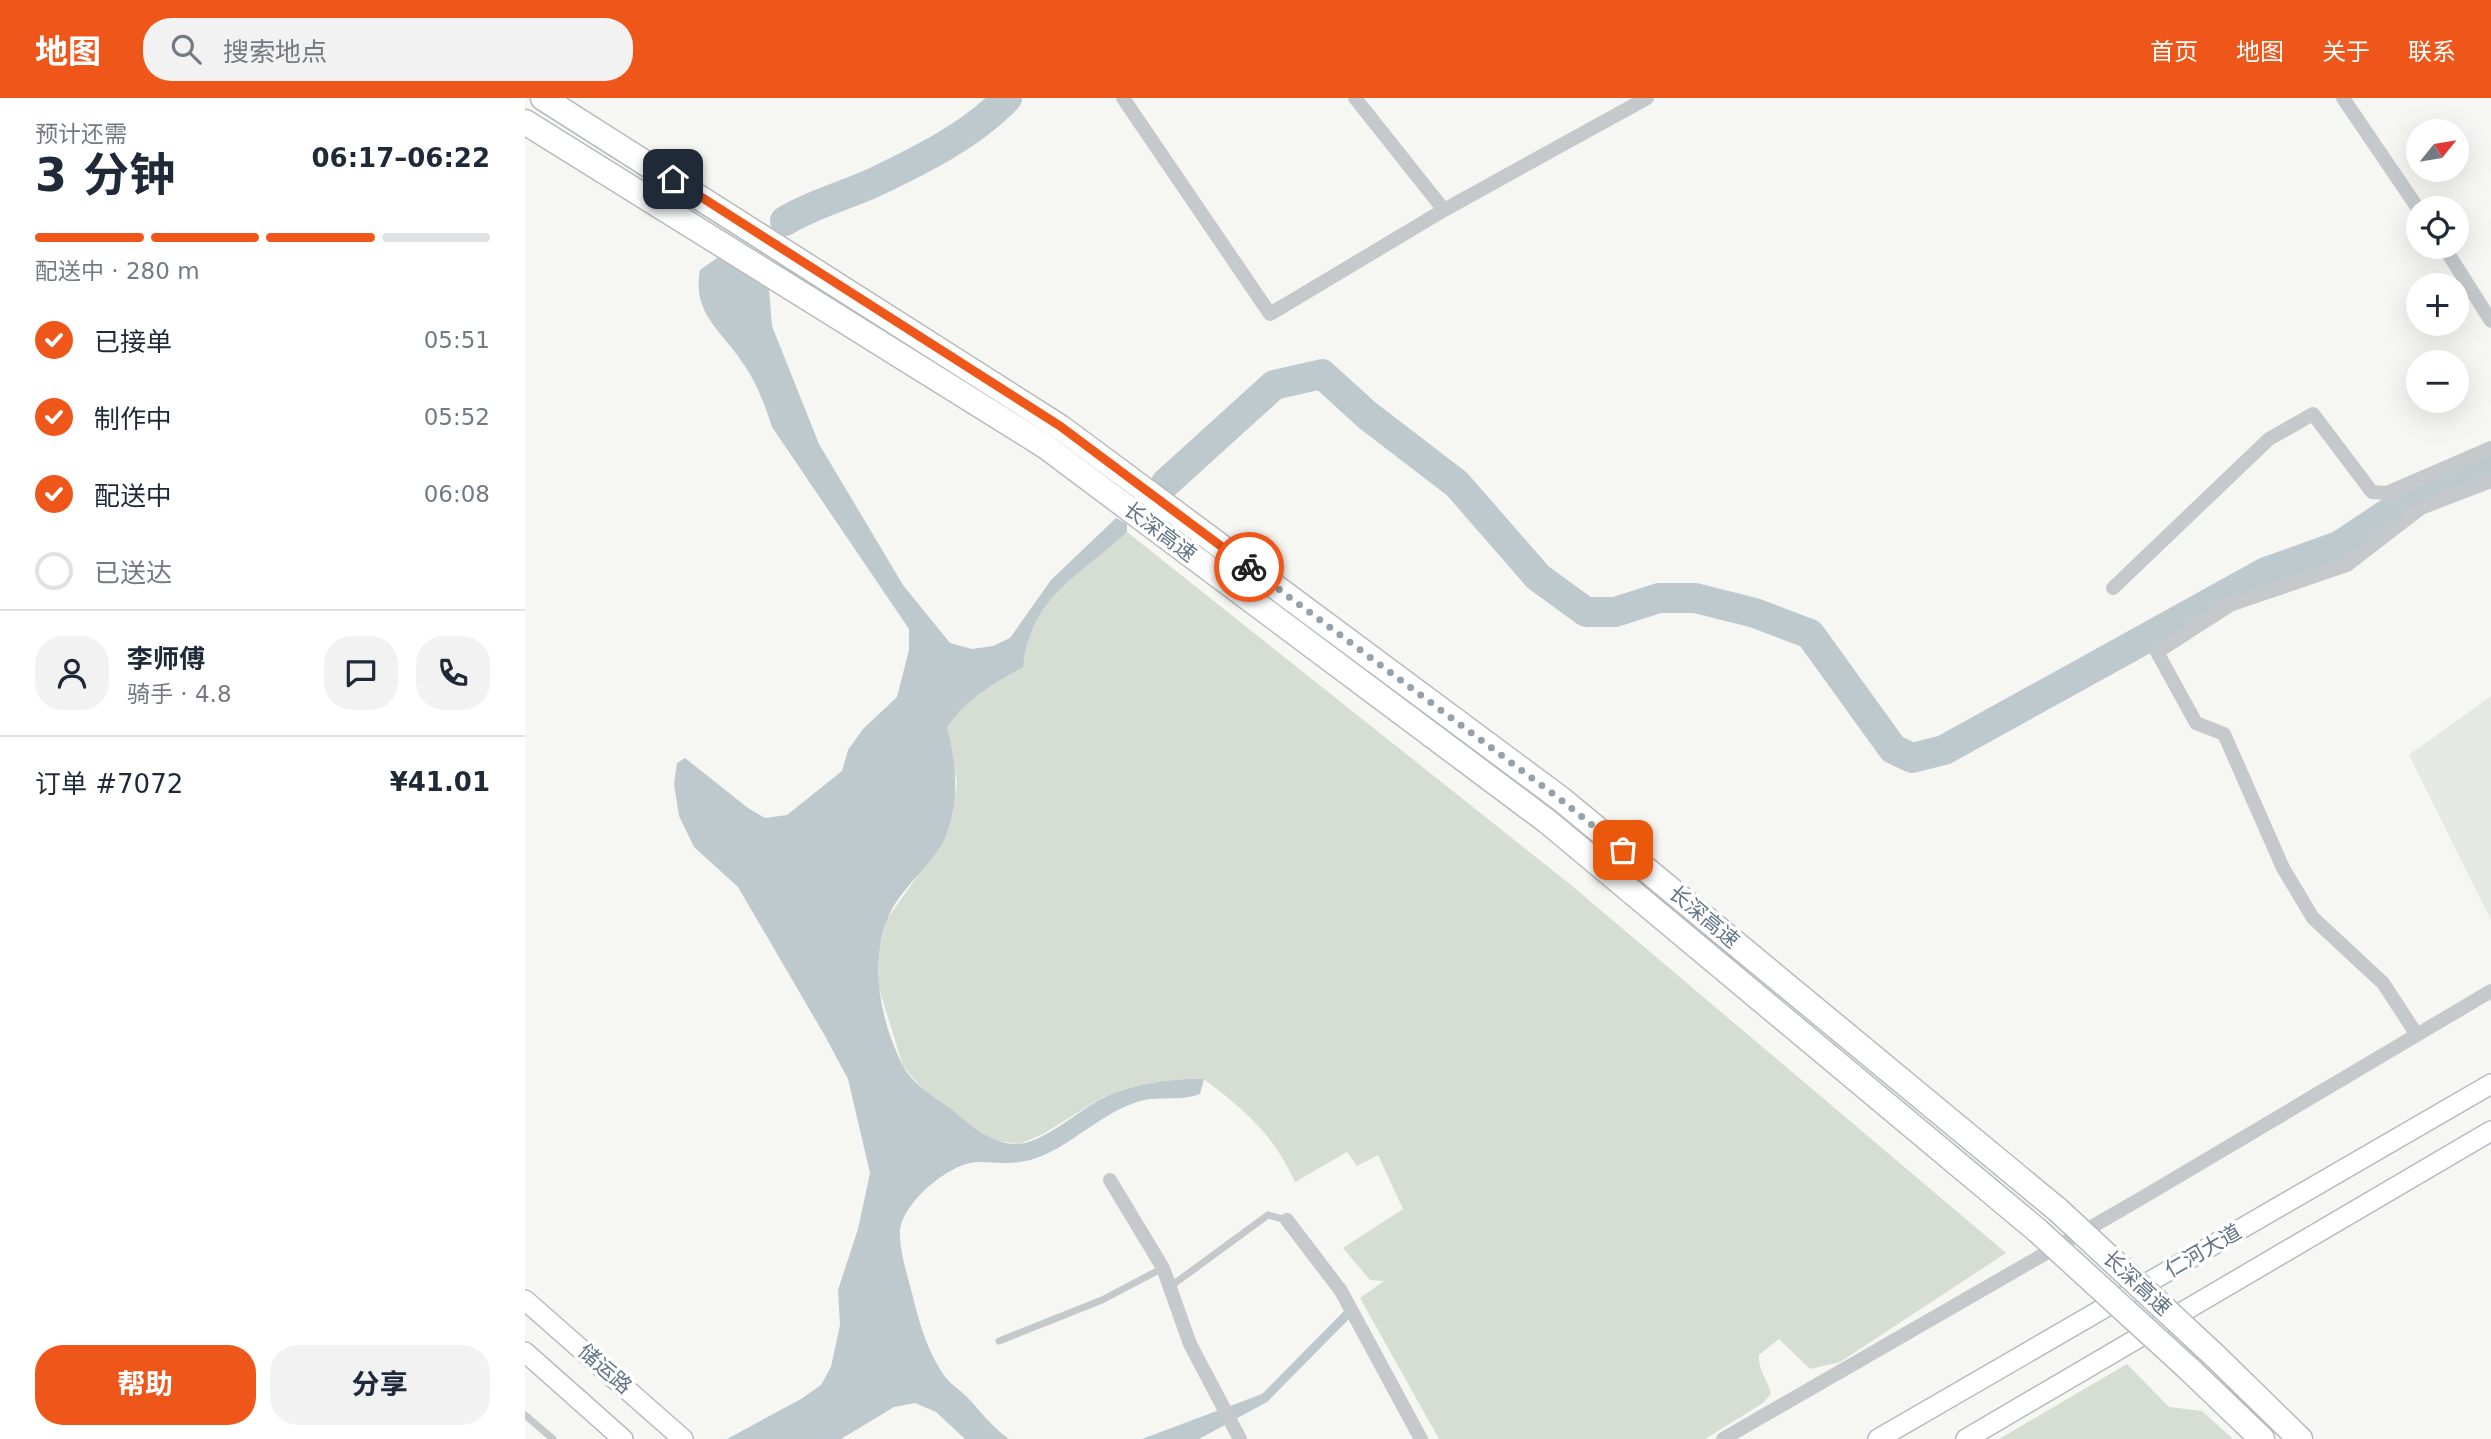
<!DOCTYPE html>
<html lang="zh">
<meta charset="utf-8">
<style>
:root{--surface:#fff;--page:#f2f2f3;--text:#1f2937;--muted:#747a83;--line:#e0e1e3;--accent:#ef5619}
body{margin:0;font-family:"DejaVu Sans","Noto Sans SC",sans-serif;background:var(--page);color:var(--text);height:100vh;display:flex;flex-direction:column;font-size:26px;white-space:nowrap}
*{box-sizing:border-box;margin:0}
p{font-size:23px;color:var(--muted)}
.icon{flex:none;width:38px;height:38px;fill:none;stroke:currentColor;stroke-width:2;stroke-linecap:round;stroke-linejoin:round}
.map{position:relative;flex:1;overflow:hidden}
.side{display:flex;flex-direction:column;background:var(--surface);width:525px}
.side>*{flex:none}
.needle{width:46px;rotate:60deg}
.tools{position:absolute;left:1881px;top:21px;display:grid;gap:14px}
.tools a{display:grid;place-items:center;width:63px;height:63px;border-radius:50%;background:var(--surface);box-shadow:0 7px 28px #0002;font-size:35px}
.pin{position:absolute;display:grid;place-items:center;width:60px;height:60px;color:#fff;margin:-30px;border-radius:14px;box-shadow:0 4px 10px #0006}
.courier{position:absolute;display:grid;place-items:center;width:70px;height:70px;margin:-35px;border:5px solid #ef5619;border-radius:50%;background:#fff;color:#222;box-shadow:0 2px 9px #0007}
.head em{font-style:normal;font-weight:700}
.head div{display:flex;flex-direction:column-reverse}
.head{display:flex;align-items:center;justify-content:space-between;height:119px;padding:0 35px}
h1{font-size:46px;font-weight:700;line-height:52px}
.bar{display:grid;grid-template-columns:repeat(4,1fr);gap:10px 7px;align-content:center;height:84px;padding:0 35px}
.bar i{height:9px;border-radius:5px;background:var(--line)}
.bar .selected{background:var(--accent)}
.bar p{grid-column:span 4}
.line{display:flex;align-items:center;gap:18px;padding:0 35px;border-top:2px solid var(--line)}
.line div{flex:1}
.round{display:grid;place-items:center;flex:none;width:74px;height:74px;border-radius:28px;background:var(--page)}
ol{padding:0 35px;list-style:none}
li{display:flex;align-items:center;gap:21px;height:77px}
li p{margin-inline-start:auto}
li .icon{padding:7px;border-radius:50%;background:var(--accent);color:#fff;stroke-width:4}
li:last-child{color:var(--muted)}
li i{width:38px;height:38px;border:4px solid var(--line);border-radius:50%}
.cta{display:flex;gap:14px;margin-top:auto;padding:14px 35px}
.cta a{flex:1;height:80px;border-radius:28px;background:var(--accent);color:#fff;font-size:28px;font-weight:700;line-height:80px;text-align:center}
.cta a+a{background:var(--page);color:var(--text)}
header{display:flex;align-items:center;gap:42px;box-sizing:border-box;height:98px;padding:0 35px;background:var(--accent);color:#fff}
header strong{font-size:33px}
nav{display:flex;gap:38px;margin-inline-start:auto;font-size:24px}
.search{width:490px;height:63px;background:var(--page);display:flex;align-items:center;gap:18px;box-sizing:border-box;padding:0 24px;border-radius:28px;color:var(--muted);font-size:26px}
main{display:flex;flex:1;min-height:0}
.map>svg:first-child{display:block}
</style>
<header>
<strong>地图</strong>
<div class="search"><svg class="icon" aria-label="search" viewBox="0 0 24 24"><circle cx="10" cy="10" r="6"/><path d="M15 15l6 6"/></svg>搜索地点</div>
<nav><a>首页</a><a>地图</a><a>关于</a><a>联系</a></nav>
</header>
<main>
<section class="side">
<div class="head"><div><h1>3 分钟</h1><p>预计还需</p></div><em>06:17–06:22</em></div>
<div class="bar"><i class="selected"></i><i class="selected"></i><i class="selected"></i><i></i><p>配送中 · 280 m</p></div>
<ol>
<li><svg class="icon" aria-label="check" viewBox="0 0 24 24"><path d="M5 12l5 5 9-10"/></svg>已接单<p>05:51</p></li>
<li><svg class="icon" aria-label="check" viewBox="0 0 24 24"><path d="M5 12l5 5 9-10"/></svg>制作中<p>05:52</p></li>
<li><svg class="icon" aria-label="check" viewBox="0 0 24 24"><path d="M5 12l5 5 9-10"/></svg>配送中<p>06:08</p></li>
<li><i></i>已送达</li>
</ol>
<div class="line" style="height:126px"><a class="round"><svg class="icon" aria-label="person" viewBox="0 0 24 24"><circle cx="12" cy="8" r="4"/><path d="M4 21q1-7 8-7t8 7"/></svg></a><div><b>李师傅</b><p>骑手 · 4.8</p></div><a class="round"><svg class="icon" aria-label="chat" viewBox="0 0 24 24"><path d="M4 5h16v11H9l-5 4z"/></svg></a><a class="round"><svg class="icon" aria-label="phone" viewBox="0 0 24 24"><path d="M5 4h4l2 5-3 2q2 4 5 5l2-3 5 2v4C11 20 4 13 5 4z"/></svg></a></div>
<div class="line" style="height:91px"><div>订单 #7072</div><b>¥41.01</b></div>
<div class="cta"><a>帮助</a><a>分享</a></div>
</section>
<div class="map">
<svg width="1966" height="1341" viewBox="0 0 1966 1341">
<rect width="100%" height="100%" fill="#f6f6f2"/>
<path fill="#e6e8e5" d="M1966,598V822L1884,657Z"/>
<path fill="#d6ded3" d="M602,434L1046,787L1481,1155L1315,1264L1285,1271L1254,1241L1234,1257C1233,1273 1243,1281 1246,1296L1238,1305L1180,1341H914L835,1200L859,1183L845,1182L818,1150L878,1111L853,1057L832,1068L822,1054L770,1084C747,1035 722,1014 679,981L640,984L578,999L518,1036L494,1046L467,1042L400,994L378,968L354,890L353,854L362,821L421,738L428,715L432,685L422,630C441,601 468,586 497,569C506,496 554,479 602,434Z
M1602,1266L1644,1309L1677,1313L1708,1341H1474Z"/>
<path fill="#bec9ce" d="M195,158L244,191L247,228L294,346L378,487L425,545L447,551L468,548L485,540L526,482L591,420L602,426V434C554,479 506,497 498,569C468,586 441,601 422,630C431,665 435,700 422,735C410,767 374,789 362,822C344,867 356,924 377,966C385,983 404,996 419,1006C442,1022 462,1046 492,1046C518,1046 556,1010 580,999C609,986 648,980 679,981L675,996C655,1004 632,997 612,1004C572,1017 544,1051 505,1062C484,1067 472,1064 452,1064C424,1065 374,1107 375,1136C375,1156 383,1179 388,1199C394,1225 405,1261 423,1282C429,1289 437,1293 443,1300C457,1315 467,1329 484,1341H440L411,1314L390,1305L369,1309L316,1341H202L276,1301L296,1287L306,1269L315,1227L313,1192L333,1131L345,1075L323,981L300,938L213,789L169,749L154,718L149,686L152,665L160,660L223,710L240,720L262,717L317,673L323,652L338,631L372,599L384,552V531L247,329C240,307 231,283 217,264C195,231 167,215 175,172Z
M819,1213L824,1221L742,1304L674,1341H617L737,1296Z"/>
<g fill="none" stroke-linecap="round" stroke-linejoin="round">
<path stroke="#bec9ce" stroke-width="30" d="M260,123C288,106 320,98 350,84C396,62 447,37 482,0
M641,385L749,287L797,276L842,317L932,386L1013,479L1061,514H1090L1134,500H1170L1230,515L1285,536L1368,651L1387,660L1419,652L1741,474L1814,448L1886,400L1966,371"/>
<defs>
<path id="secondary" d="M0,1202L158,1341
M0,1254L98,1341
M1353,1341L1966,986
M1441,1341L1966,1033"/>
<path id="highway" d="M18,0L535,329L1036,701L1533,1112
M0,24L520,348L1023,724L1513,1133
M1689,1257L1775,1341
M1664,1271L1737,1341"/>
</defs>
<use href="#secondary" stroke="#b7bcc1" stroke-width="22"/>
<use href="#highway" stroke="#b7bbbe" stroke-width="27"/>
<path stroke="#c5c9cc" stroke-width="7" d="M646,1188L743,1117L762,1122
M474,1243L577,1202L638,1170
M0,1317L28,1341"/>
<path stroke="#c5c9cc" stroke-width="14" d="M598,0L745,216L919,112
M830,0L919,112L1122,0
M1818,0L1894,112
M1919,149L1966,223
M1588,490L1744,341L1788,316L1847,394L1862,395L1966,350
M1892,937L1858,885L1788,820L1758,770L1699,636L1671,625L1632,554L1705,507L1822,467L1896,410L1966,383
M585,1082L638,1170L665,1246L715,1341
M762,1122L816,1193L896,1341
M1198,1341L1615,1101L1966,893"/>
<use href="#secondary" stroke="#fff" stroke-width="19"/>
<use href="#highway" stroke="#fff" stroke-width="24"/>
<defs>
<path id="highway-bridge" d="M1533,1112L1689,1257
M1513,1133L1664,1271"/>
</defs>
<use href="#highway-bridge" stroke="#b7bbbe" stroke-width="27" stroke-linecap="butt"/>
<use href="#highway-bridge" stroke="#fff" stroke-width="24"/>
</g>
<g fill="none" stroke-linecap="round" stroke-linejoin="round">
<path stroke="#96a2ab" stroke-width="7" stroke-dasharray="0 12.6" d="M724,469L1035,701L1098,752"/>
<path stroke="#ef5619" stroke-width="9" d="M148,81L535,328L724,469"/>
</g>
<g text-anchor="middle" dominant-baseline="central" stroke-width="7" stroke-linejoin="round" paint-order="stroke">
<g font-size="21" fill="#637485" stroke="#fff">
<text transform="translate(635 434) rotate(37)">长深高速</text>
<text transform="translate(1179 819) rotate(40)">长深高速</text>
<text transform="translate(1678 1153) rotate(-30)">仁河大道</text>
<text transform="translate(1612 1185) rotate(43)">长深高速</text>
<text transform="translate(80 1271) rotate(41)">储运路</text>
</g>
</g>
</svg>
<div class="tools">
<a><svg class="needle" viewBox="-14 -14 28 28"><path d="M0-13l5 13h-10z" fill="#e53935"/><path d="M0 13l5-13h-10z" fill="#747a83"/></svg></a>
<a><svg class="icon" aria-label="locate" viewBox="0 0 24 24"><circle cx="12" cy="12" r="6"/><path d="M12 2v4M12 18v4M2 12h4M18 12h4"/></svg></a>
<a>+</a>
<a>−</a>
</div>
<div class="pin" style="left:1098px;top:752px;background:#ea580c"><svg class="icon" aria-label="bag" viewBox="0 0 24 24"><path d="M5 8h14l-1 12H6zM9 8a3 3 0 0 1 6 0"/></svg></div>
<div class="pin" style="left:148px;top:81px;background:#1f2937"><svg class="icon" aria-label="home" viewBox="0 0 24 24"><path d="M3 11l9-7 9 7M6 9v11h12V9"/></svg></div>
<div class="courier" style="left:724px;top:469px"><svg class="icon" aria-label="bike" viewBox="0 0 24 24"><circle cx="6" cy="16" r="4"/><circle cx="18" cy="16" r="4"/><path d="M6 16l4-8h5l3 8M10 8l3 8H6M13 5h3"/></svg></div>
</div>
</main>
